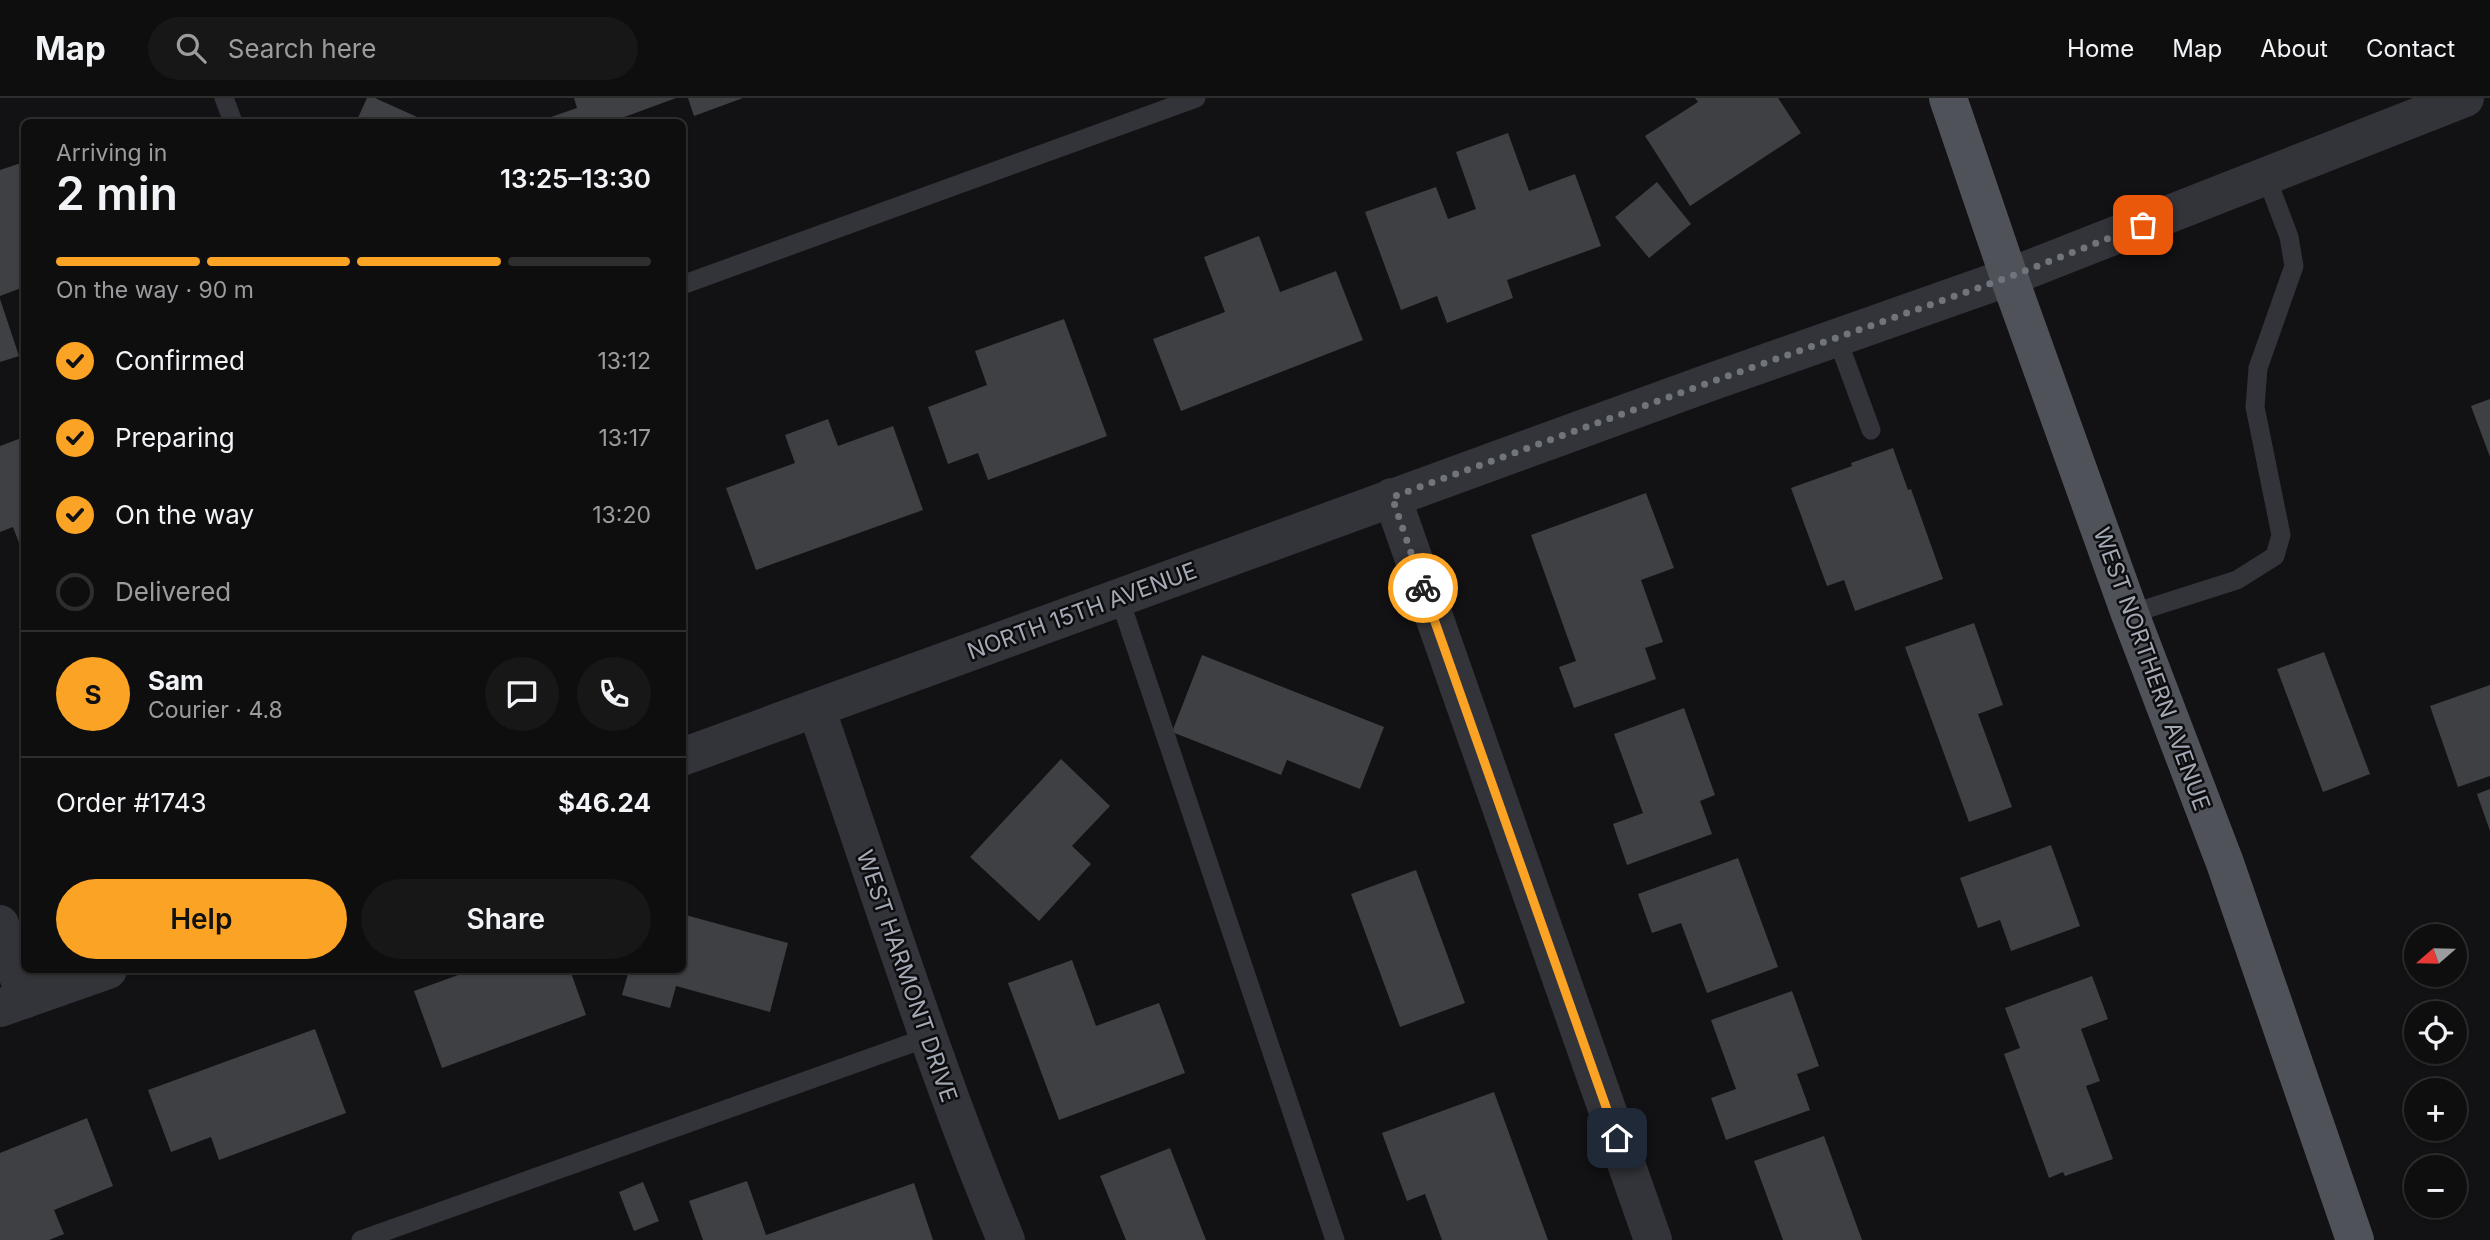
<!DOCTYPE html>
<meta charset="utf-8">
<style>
:root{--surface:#0e0e0f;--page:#171718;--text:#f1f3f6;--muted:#9b9c9e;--line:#2e2e2f;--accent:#faa324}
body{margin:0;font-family:Inter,sans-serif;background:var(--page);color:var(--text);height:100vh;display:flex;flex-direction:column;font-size:26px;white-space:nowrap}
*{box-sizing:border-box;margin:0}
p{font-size:23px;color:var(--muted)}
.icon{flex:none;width:38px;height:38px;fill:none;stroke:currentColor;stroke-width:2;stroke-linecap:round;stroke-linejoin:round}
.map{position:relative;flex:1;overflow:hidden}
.details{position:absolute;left:21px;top:21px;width:665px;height:854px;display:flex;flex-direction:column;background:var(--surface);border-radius:10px;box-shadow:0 2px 5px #0004,0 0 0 2px var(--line)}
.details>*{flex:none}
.needle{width:46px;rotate:250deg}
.buttons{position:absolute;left:2404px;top:826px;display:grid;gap:14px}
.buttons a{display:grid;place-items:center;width:63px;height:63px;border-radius:50%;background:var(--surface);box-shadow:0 2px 5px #0004,0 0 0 2px var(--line);font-size:35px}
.pin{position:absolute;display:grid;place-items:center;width:60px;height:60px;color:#fff;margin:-30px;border-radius:14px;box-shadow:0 4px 10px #0006}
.courier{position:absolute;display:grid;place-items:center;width:70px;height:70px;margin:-35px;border:5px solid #faa324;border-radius:50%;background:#fff;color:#222;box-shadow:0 2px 9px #0007}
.overview em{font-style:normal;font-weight:600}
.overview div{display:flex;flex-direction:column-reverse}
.overview{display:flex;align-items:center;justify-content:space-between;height:119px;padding:0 35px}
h1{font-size:46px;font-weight:600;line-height:52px}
.bar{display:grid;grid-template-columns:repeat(4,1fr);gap:10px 7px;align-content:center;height:84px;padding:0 35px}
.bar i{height:9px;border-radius:5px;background:var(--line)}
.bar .on{background:var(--accent)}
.bar p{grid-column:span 4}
.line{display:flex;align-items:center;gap:18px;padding:0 35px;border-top:2px solid var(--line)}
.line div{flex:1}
.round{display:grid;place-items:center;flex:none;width:74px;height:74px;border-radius:37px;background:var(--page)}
ol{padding:0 35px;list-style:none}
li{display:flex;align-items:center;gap:21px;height:77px}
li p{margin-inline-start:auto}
li .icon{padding:7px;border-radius:50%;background:var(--accent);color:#111;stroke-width:4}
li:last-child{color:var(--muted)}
li i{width:38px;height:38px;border:4px solid var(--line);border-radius:50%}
.cta{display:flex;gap:14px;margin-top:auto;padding:14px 35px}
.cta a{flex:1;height:80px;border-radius:42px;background:var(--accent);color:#111;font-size:28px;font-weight:600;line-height:80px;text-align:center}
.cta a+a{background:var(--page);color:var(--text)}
header{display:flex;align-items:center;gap:42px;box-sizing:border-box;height:98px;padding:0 35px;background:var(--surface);border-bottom:2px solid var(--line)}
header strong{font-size:33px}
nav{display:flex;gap:38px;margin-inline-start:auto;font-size:24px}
.search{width:490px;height:63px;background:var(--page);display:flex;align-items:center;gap:18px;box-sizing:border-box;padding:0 24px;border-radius:38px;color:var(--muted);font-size:26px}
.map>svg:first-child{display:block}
</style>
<header>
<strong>Map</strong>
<div class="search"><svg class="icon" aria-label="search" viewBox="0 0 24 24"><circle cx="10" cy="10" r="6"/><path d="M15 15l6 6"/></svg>Search here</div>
<nav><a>Home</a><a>Map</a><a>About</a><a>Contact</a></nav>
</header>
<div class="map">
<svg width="2490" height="1142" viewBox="0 0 2490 1142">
<rect width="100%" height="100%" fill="#121214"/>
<path fill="#3e4044" d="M367,0H375L428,24H356Z
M574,0H676L611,24H549L548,20L577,10Z
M688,0H743L694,18Z
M1695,0H1778L1801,35L1690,108L1645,38L1698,4Z
M1508,35L1529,93L1575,76L1601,148L1507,182L1513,200L1447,225L1437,198L1401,212L1365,114L1436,89L1448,121L1476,111L1456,54Z
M24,64V189L0,198V72Z
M1657,84L1691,126L1649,160L1615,119Z
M1259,138L1280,194L1336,173L1363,242L1181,313L1153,241L1225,214L1204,159Z
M0,201L19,258L0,264Z
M1064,221L1107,338L988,382L978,355L948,366L928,309L987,287L975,253Z
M2490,301V359L2471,308Z
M828,321L838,348L893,328L923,412L756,472L726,390L795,365L785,337Z
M24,339V458L13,429L0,434V348Z
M1893,350L1908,392L1911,391L1943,481L1855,513L1844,482L1827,488L1791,390L1852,368L1851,365Z
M1646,395L1674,470L1641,482L1663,544L1645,550L1656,581L1574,610L1559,569L1576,563L1531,437Z
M1974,525L2003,607L1978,616L2012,709L1969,724L1905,549Z
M2324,554L2370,676L2323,694L2277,571Z
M1202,557L1384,629L1360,691L1287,662L1281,677L1172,634Z
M2490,587V678L2458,689L2430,608Z
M1684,610L1715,697L1700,703L1712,736L1627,767L1613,726L1643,715L1614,636Z
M1061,661L1110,708L1072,748L1091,766L1039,823L970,759Z
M2490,691V733L2477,696Z
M2051,747L2080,828L2011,853L2000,822L1978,830L1960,780Z
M1738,760L1778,869L1707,895L1681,825L1652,835L1638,796Z
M1416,772L1465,905L1400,929L1351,796Z
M682,816L788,845L770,914L676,888L670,910L622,897L629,872H682Z
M1072,862L1096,928L1159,905L1185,975L1059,1022L1008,885Z
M472,872H570L586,917L442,970L414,893Z
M2092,878L2108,921L2081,931L2100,983L2086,988L2113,1061L2065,1078L2063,1074L2049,1080L2004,956L2020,950L2005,910Z
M1792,893L1819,968L1797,976L1810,1012L1726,1042L1711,1000L1736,991L1711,922Z
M315,931L346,1015L219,1062L211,1039L171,1054L148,992Z
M1494,994L1548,1142H1442L1425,1096L1407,1103L1382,1035Z
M87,1020L113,1088L54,1112L64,1136L49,1142H0V1055Z
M1824,1038L1862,1142H1783L1754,1063Z
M1170,1050L1206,1142H1126L1100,1078Z
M747,1083L766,1137L914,1085L933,1142H703L689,1103Z
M643,1084L659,1123L634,1133L619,1094Z"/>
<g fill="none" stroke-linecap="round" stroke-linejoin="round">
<path stroke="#333439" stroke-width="19" d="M224,0L233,24
M682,187L1196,0
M1837,240L1871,332
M1119,499L1335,1142
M2130,516L2237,482L2275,458L2281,437L2255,309L2258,270L2294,168L2289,139L2266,78
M361,1142L926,940"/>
<path stroke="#333439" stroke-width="38" d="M1392,399L1653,1142
M816,610C878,788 933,968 1006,1142
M0,826L26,901"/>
<path stroke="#333439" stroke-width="38" d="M682,659L1708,285L2009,179L2465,0
M0,910L108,872"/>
<path stroke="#4f5258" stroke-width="38" d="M1948,0L2009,179L2130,516L2225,765L2355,1142"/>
</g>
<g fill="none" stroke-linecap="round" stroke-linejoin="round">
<path stroke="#70757d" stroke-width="7" stroke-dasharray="0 12.6" d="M1423,490L1392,399L1708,285L2009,179L2143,127"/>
<path stroke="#faa324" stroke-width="9" d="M1423,490L1617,1040"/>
</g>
<g text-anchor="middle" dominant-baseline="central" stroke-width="5" stroke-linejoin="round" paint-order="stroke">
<g font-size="23" fill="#a3aab5" stroke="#0d0d0f">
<text transform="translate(1082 513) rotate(-20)">NORTH 15TH AVENUE</text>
<text transform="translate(2152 571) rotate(70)">WEST NORTHERN AVENUE</text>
<text transform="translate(907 878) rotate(71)">WEST HARMONT DRIVE</text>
</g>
</g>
</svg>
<div class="buttons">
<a><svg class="needle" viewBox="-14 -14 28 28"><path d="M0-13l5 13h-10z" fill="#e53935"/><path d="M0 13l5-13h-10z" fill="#9b9c9e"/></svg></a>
<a><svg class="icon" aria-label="locate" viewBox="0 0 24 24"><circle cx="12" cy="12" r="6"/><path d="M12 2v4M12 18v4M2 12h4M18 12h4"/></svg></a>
<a>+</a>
<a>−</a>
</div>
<div class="pin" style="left:2143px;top:127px;background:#ea580c"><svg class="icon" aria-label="bag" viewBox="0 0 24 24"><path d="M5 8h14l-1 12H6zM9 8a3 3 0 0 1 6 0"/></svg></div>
<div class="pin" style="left:1617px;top:1040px;background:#1f2937"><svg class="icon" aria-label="home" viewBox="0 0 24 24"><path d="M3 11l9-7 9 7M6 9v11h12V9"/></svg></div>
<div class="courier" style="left:1423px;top:490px"><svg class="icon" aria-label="bike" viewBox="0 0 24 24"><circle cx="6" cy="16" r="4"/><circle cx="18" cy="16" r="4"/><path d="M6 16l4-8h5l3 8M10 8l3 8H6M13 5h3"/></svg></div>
<section class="details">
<div class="overview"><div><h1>2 min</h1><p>Arriving in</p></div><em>13:25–13:30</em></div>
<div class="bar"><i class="on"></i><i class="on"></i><i class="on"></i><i></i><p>On the way · 90 m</p></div>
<ol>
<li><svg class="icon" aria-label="check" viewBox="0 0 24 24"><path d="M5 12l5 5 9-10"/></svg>Confirmed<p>13:12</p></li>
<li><svg class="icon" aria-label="check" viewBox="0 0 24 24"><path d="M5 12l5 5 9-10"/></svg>Preparing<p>13:17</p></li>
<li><svg class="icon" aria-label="check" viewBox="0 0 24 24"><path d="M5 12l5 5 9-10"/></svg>On the way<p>13:20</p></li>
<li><i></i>Delivered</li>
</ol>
<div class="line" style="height:126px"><b class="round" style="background:var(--accent);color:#111">S</b><div><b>Sam</b><p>Courier · 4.8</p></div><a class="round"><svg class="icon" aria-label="chat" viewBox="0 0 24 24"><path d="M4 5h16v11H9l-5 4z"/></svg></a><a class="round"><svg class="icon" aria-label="phone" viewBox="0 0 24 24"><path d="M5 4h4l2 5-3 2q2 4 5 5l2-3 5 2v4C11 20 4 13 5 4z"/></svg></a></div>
<div class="line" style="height:91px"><div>Order #1743</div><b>$46.24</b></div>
<div class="cta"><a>Help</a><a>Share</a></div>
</section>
</div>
